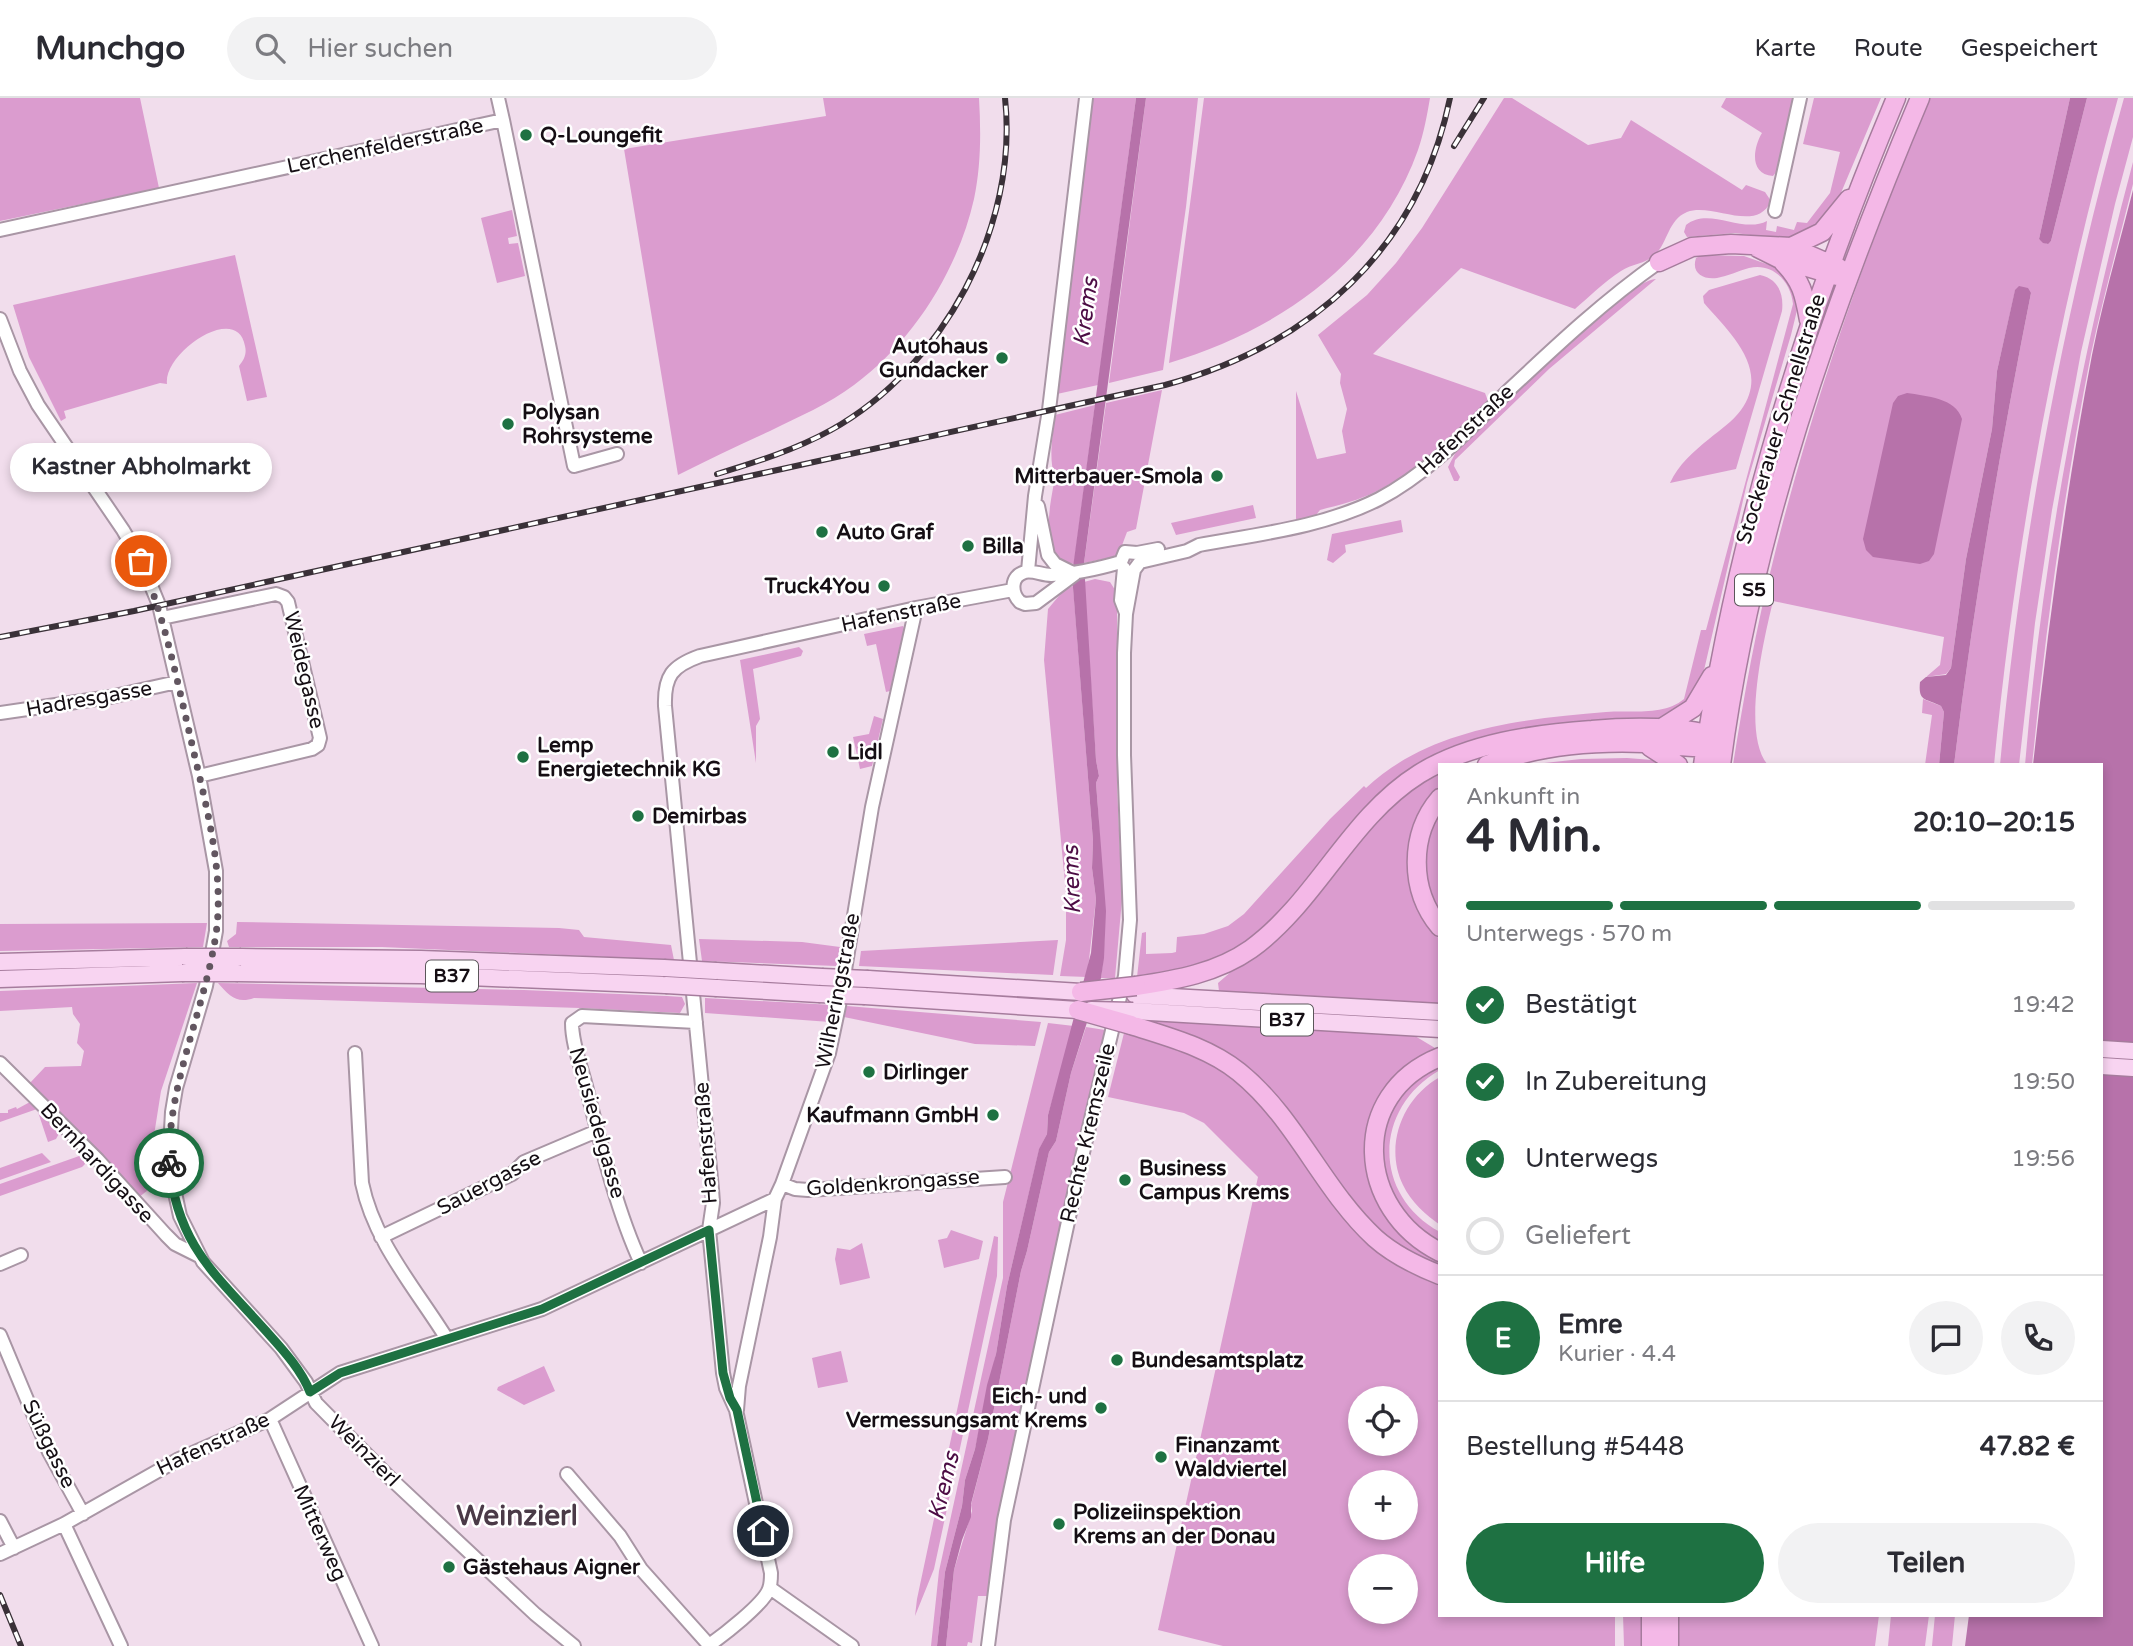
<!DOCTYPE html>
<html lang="de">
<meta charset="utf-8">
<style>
:root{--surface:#fff;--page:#f2f2f3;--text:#2b2b33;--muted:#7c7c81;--line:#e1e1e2;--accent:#1e7142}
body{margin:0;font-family:"Varela Round",sans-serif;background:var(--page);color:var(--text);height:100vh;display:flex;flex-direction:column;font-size:26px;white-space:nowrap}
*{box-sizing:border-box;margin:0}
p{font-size:23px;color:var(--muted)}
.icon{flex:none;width:38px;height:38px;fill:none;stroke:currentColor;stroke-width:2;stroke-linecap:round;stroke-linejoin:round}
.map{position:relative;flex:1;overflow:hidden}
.drawer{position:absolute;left:1438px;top:665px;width:665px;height:854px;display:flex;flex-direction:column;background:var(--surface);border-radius:0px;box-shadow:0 4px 10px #0003}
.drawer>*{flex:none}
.tools{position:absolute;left:1348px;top:1288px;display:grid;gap:14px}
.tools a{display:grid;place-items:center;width:70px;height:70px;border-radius:50%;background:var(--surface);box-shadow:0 4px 10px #0003;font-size:35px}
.pin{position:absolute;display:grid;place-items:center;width:60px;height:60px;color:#fff;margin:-30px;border:4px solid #fff;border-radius:50%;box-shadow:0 2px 7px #0007}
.courier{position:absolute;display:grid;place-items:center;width:70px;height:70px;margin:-35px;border:5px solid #1e7142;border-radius:50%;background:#fff;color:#222;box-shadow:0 2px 9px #0007}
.bubble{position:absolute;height:49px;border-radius:24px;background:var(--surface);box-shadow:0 4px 10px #0003;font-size:23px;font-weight:800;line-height:49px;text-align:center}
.summary em{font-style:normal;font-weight:800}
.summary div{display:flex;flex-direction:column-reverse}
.summary{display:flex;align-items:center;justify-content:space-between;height:119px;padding:0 28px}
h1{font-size:46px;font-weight:800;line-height:52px}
.bar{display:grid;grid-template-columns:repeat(4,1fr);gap:10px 7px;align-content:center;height:84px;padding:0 28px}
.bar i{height:9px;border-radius:5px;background:var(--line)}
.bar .active{background:var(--accent)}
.bar p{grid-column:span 4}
.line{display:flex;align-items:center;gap:18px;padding:0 28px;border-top:2px solid var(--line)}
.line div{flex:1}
.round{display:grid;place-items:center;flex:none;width:74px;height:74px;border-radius:37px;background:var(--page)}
ol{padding:0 28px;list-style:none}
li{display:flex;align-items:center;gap:21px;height:77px}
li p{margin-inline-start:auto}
li .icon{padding:7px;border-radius:50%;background:var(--accent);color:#fff;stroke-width:4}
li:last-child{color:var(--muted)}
li i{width:38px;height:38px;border:4px solid var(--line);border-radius:50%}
.button{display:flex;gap:14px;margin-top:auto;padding:14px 28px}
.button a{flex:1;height:80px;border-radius:42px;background:var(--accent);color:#fff;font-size:28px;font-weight:800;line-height:80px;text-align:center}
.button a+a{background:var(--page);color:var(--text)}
header{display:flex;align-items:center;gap:42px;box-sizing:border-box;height:98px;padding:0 35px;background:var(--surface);border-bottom:2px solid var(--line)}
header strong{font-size:33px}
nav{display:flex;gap:38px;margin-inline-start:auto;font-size:24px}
.search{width:490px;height:63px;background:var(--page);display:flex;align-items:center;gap:18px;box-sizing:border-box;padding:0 24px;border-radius:38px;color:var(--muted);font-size:26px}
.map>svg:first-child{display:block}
</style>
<header>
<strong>Munchgo</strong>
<div class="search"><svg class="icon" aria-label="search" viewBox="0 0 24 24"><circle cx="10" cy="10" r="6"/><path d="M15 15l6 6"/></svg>Hier suchen</div>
<nav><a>Karte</a><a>Route</a><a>Gespeichert</a></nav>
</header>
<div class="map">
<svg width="2133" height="1548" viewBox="0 0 2133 1548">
<rect width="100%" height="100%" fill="#f1ddec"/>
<path fill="#db9ccf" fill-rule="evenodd" d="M0,0H140L159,90L0,123Z
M823,0H979C981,34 981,68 974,101C958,172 913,244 854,287C829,306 798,319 770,333C739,347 708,362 678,377L624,51L826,18Z
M1092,0H1136L1098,287L1057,296Z
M1146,0H1198L1186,109L1163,272L1109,285Z
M1204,0H1430C1427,17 1424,35 1418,52C1378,164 1279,232 1169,265Z
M1504,0H1512L1588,47L1621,40L1631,22L1742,92L1746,87L1765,94L1771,103C1756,136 1713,104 1687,114C1668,122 1668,144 1655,157C1645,166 1631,166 1621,173C1604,184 1590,198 1575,211L1461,170L1373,256L1485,295L1488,303C1453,337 1421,371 1377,393C1360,402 1339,407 1320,412L1316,417L1296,422V293L1317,361L1346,355L1342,333L1347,311L1340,285L1341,276L1318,237L1367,197L1396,165L1422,130Z
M1726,0H1793L1777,73L1773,78C1749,76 1753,50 1762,35L1721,9Z
M1814,0H1881L1835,109L1819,129L1789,142L1735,135L1687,139L1684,134L1686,127C1709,108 1742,136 1767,123L1766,132L1776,134L1777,128L1794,132L1797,124L1807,125L1830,95L1840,54L1803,46Z
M1930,0H2070L2039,141L2047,146L2051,143L2087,0H2118C2057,219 2016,441 1994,667H1954C1973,509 2000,351 2031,195L2015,193L1997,273L1992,331L1966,461L1951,570L1946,576L1926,579L1940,567L1944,539L1773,503C1764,541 1741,636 1768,667H1733C1744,598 1756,530 1773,463C1812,305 1867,150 1930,0Z
M2124,0H2133V39L2115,106L2081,254L2052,412L2035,525L2019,667H2000C2021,441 2063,218 2124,0Z
M2133,64V86C2119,143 2103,199 2091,256C2064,392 2046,529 2032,667H2025C2042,463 2080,261 2133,64Z
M512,112L517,138L508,140L509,146L518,145L525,178L497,185L481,120Z
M235,157L267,299L247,303L239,268C244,262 247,256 245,248C237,204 163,255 167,286L160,285L64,313L66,320L61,323L29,259L13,207Z
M1703,157L1744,158L1775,169L1789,179L1799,204L1791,237L1747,385L1702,581L1692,602L1668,621L1437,661L1253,842L1195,872L1137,879L1142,835L1146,834V856L1172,855L1176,854L1177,839L1204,836L1228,828L1244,816L1330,721L1364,688L1366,690C1430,630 1523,621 1606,614C1631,612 1664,618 1684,601L1701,532H1706L1793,206C1791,184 1773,164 1749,170C1738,173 1728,178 1717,180C1703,182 1691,175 1696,160Z
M1760,177C1778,181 1784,195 1782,213L1736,371L1670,385C1678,367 1694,353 1709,341C1720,332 1733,323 1741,312C1771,271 1729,234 1704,205L1703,198L1709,192Z
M1656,181L1549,271L1455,362L1454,368L1460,379L1458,383H1454L1448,369L1457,352C1487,323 1624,182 1656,181Z
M1162,292L1136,431L1127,434L1118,458L1084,465L1106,305Z
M1095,307L1074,466C1036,461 1051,404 1055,379C1048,361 1053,336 1055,317Z
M1253,407L1256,420L1176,437L1171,425Z
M1401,422L1403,434L1345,447L1346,454L1333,465L1327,462L1332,436Z
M1095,481L1110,484L1117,495V687L1122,801L1115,880H1101C1106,844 1105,812 1102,777C1099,746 1099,715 1096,685L1099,678L1096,662L1084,484Z
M1073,488L1093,743L1092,770L1096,801L1087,879L1060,878L1066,842V796L1044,562L1048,511L1063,493Z
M903,528L904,530L890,593L886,594L876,546L867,548L864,536Z
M799,549L803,553L801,558L753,571L760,621L756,628V665L740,562Z
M1923,601L1941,608L1944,614L1939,667H1925L1932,617L1922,615Z
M874,618L883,621L872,668L860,671L853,639L869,636Z
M1627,660L1652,662L1664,667H1526L1581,661Z
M1440,671V688C1398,738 1396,792 1440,842V907L1219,893L1218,885L1232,873L1230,870L1386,709Z
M1440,714V816C1420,783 1421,747 1440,714Z
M237,824L559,830L579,832L584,839L671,847L674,862L382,849H229L227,843L236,836Z
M207,825L203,849L0,853V826Z
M699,841L802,844L840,849L837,868L702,863Z
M1058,842L1053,877L859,868L861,853Z
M197,885L161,993L152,1050L158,1067L148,1092L138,1100L29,986L45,969L81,968L84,953L77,945L80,926L73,916L72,909L0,913V893Z
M218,885L524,892L667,898L682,899L685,906L680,915L580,910L254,900C237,906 229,898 218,885Z
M705,900L833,907L830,924L705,915Z
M847,908L1041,924L1035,948L975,946L844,919Z
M1152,923L1415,938L1435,950V953L1430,955L1367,1047V1068L1372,1087L1440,1160V1171L1399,1152L1362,1120L1282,1010L1151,925Z
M1048,925L1074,928L1048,1017L1047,1036L1039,1052L1007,1188L996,1256L975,1351L965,1382L962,1408L945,1474L937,1548H931L939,1473L1003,1180V1104Z
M1086,929L1105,932L1074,1061L998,1420L988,1498H978L972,1545L968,1544L967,1548H946L954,1472L972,1413L971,1407L988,1341L1021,1173L1027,1153L1049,1054L1056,1043L1071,975Z
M1124,935L1165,944L1197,955L1254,994L1335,1104L1440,1184V1517H1615V1548H1223L1158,1532L1258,1079L1204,1025L1184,1015L1108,999ZM1360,1300H1405V1346H1360ZM1360,1384H1405V1430H1360ZM1360,1468H1405V1514H1360Z
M1440,965V972C1373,1010 1372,1097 1440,1134V1148L1424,1139L1391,1102L1380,1049L1389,1014L1408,987Z
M1440,979V1127C1426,1117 1411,1104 1403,1087C1384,1048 1402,1000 1440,979Z
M30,1004L61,1032L56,1041L48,1044L37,1011L0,1024V1015H8V1012L16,1009L17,1011Z
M42,1055L51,1064L0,1082V1070Z
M82,1057L85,1066L82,1069L0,1098V1086Z
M951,1132L983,1143L979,1161L944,1170L938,1142L947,1140Z
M994,1138L998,1139L997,1178L934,1471L915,1518L917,1501Z
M862,1145L870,1180L840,1187L835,1161L837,1150L850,1152Z
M841,1253L848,1284L818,1290L812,1260Z
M544,1268L555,1293L524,1307L497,1292L498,1289Z
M1623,1517H1641V1548H1624Z
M1679,1517H1879L1875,1548H1678Z
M1891,1517H1929L1925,1548H1888Z
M1935,1517H1955L1952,1548H1932Z"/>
<path fill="#b772aa" d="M1136,0H1146L1084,465L1096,662L1099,678L1096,685L1106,813L1104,860L1101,880L1071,975L1056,1043L1049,1054L1027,1153L1021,1173L988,1341L971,1406V1419L962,1442L954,1472L946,1548H937L945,1474L962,1408L965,1382L975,1351L987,1287L996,1256L1007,1188L1039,1051L1047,1036L1048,1017L1091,855L1096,801L1092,770L1093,743L1072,477Z
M2070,0H2087L2051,143L2048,146L2043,145L2039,141Z
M2133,92V1548H1965L1969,1517H2102V667H2033C2048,529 2066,393 2092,257C2103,202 2119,147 2133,92Z
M2019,188L2028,190L2031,195C2000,351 1973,509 1954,667H1939L1944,614L1941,608C1925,600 1918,604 1920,584L1926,579L1946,577L1951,570L1966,461L1992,331L1997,273L2015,192Z
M1907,295C1926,298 1956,300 1962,321L1934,456L1929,463L1920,466L1873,459L1866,452L1863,441L1893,305L1898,298Z"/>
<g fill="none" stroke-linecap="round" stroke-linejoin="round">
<defs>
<path id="minor" d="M498,0L503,22
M1775,113L1800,0
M0,132L503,22L574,368L617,356
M0,221L20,273L38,307L123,432L141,463L159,507L199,678L216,773V833L206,888L176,990L172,1014L169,1067L180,1118L203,1164L281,1250L306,1284L316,1305L389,1379L535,1516L574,1548
M1038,408L1048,457L1055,466L1071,474
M1121,464L1125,454L1137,455L1158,451
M1140,464L1187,453L1199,447C1259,436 1324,429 1379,401C1430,374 1468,332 1509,292C1557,247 1605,202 1659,164
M1124,470L1121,502L1126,515
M1028,473L1035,398L1049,312L1086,0
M1075,476L1036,505L1025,506L1020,504C1011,495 1010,478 1025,474C1033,472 1042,477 1051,477C1075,476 1097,471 1121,464
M162,520L276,496L284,499L288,504L320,640L318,647L312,651L199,678
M0,615L110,599L177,584
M355,955L362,1085C374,1144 416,1191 447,1241
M0,965L98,1062L166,1137L175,1146L199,1158
M782,1086L795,1091L808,1092L1005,1079
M381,1139L512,1076L524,1064L597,1033
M641,1165C617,1114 600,1043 586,988C581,968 572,946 572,925L582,918L696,924
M0,1166L21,1157
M0,1237L49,1354L83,1416
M737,1312L739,1288L770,1139L775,1101L782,1086L829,955L839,908L872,709L916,510
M270,1321L372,1548
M567,1376L620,1438L641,1471L709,1547
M0,1423L14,1450
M64,1426L121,1548
M0,1456L64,1426L179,1361L270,1321L340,1275L542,1211L775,1101
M770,1490L852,1548
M708,1548C722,1538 764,1506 769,1491C771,1486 771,1480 771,1475L736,1312L726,1290L723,1275L709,1132L713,1105L712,1091L665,608C664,578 672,568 700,558L916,510L1013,492
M988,1548L1004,1422L1081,1063L1125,878L1130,822L1124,657V555L1126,516L1134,472L1140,464"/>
<path id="major" d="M241,859L421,861L664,870
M0,864L186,859
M716,873L822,879
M238,875L421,877L666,887
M0,881L182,875
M868,881L1081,894
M717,890L819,896
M1135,897L1440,914
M865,898L1078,912
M1133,913L1440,931
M2102,951L2133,953
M2102,968L2133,970"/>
<path id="highway" d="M1791,149L1822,134L1849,101
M1758,150L1780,161L1837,178
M1659,164L1692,149L1731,146L1791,149L1839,170
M1783,164C1802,184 1804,195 1809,222
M1660,631L1693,610L1712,578
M1650,649L1678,667
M1487,667C1536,648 1592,643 1644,645C1667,646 1691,651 1715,649
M1703,667C1736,437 1806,214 1896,0
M1721,667C1751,437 1830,213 1920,0
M1440,700C1409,736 1409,792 1440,829
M1136,888C1176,882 1217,875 1251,851C1317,803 1349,720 1419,676C1469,645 1535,636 1592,632C1624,629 1690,627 1718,640
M1131,927C1168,939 1208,949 1239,974C1296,1020 1322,1091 1375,1140C1394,1157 1417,1168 1440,1177
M1440,959C1348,996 1356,1112 1440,1154
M1651,1548V1517
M1669,1548V1517"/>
</defs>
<use href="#minor" stroke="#a996a5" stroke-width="16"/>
<use href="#major" stroke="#a67c9d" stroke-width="19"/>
<use href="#highway" stroke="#a67c9d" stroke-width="21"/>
<use href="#minor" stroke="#fff" stroke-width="12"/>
<use href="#major" stroke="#f8d4f1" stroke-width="16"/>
<use href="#highway" stroke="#f4b8e7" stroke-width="18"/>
<defs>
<path id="rail" d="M1454,48L1484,0
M717,376C756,364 795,352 831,332C943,270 1019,128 1005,0
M0,539L134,513L1165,287C1312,247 1419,151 1450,0
M0,1497L21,1548"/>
</defs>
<use href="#rail" stroke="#3a3138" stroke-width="6"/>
<use href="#rail" stroke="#fff" stroke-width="3.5" stroke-dasharray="10" stroke-linecap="butt"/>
<defs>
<path id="major-bridge" d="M186,859H241
M664,870L716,873
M182,875H238
M822,879L868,881
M666,887L717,890
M819,896L865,898
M1091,912L1133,913"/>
<path id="highway-bridge" d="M1081,894L1136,888
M1078,912L1131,927"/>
</defs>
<use href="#major-bridge" stroke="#a67c9d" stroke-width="19" stroke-linecap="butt"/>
<use href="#highway-bridge" stroke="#a67c9d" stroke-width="21" stroke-linecap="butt"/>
<use href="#major-bridge" stroke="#f8d4f1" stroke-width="16"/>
<use href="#highway-bridge" stroke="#f4b8e7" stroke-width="18"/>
</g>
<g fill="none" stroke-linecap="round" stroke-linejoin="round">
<path stroke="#625660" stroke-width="7" stroke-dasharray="0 12.6" d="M141,463C165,521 177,582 191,642C205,704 225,773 216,836C204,914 168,985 169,1065"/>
<path stroke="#1e7142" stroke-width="9" d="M169,1065C177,1147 215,1176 266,1233C283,1252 301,1271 310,1294L340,1275L542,1211L709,1132L723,1275L730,1300L737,1312L763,1433"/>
</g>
<g fill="#1e7142" stroke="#fff" stroke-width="2.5">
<circle cx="526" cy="37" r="7"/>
<circle cx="1002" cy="260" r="7"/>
<circle cx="508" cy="326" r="7"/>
<circle cx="1217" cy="378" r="7"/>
<circle cx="822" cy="434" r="7"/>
<circle cx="968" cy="448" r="7"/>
<circle cx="884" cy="488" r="7"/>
<circle cx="833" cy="654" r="7"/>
<circle cx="523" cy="659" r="7"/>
<circle cx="638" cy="718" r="7"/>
<circle cx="869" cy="974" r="7"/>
<circle cx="993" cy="1017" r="7"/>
<circle cx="1125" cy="1082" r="7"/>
<circle cx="1117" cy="1262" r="7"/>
<circle cx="1101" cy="1310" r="7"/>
<circle cx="1161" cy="1359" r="7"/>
<circle cx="1059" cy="1426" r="7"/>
<circle cx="449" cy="1469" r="7"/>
</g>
<g text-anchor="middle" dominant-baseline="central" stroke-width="5" stroke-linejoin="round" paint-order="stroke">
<g fill="#fff" stroke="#5b565a" stroke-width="2">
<rect x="1735" y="476.5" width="38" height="31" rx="5"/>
<rect x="426" y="862.5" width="52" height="31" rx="5"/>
<rect x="1261" y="906.5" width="52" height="31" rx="5"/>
</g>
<g font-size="19" font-weight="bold" fill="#150e14">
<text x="1754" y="492">S5</text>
<text x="452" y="878">B37</text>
<text x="1287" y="922">B37</text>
</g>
<g font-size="21" font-weight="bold" fill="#150e14" stroke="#fff" text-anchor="start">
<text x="540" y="37">Q-Loungefit</text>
<text x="988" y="248" text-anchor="end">Autohaus<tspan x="988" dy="24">Gundacker</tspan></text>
<text x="522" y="314">Polysan<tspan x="522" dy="24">Rohrsysteme</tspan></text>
<text x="1203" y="378" text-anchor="end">Mitterbauer-Smola</text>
<text x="836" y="434">Auto Graf</text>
<text x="982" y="448">Billa</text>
<text x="870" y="488" text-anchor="end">Truck4You</text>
<text x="537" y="647">Lemp<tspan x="537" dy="24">Energietechnik KG</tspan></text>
<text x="847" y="654">Lidl</text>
<text x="652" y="718">Demirbas</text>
<text x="883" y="974">Dirlinger</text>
<text x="979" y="1017" text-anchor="end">Kaufmann GmbH</text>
<text x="1139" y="1070">Business<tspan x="1139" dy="24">Campus Krems</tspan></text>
<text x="1131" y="1262">Bundesamtsplatz</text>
<text x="1087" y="1298" text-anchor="end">Eich- und<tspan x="1087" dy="24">Vermessungsamt Krems</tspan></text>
<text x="1175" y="1347">Finanzamt<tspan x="1175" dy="24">Waldviertel</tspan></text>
<text x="1073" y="1414">Polizeiinspektion<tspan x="1073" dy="24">Krems an der Donau</tspan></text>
<text x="463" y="1469">Gästehaus Aigner</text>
</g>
<g font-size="21" fill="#150e14" stroke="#fff">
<text transform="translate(385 48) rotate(-12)">Lerchenfelderstraße</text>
<text transform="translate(1781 321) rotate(-73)">Stockerauer Schnellstraße</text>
<text transform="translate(1466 332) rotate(-43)">Hafenstraße</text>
<text transform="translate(901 515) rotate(-12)">Hafenstraße</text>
<text transform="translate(304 572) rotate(77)">Weidegasse</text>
<text transform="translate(89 601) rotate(-10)">Hadresgasse</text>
<text transform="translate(838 893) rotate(-79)">Wilheringstraße</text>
<text transform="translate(597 1025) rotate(74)">Neusiedelgasse</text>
<text transform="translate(1088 1035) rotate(-77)">Rechte Kremszeile</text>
<text transform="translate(706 1045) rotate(-94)">Hafenstraße</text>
<text transform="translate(97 1065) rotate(47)">Bernhardigasse</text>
<text transform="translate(489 1085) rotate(-28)">Sauergasse</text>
<text transform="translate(893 1085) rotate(-4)">Goldenkrongasse</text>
<text transform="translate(49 1346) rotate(64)">Süßgasse</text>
<text transform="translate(213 1346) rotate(-25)">Hafenstraße</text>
<text transform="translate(364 1353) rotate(45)">Weinzierl</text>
<text transform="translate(320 1435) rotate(66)">Mitterweg</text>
</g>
<g font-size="23" font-style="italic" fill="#4c0c44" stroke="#fff">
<text transform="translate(1086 214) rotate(-82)">Krems</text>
<text transform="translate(1072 782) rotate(-92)">Krems</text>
<text transform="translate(944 1388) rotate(-76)">Krems</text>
</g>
<g font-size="28" font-weight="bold" fill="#4a3a47" stroke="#fff">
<text x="517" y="1418">Weinzierl</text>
</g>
</g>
</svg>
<div class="tools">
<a><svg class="icon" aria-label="locate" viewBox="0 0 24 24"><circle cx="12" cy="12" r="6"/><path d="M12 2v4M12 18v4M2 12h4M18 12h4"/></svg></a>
<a>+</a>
<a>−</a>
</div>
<div class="pin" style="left:141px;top:463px;background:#ea580c"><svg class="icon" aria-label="bag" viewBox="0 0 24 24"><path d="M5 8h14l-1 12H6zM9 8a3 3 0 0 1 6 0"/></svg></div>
<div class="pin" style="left:763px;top:1433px;background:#1f2937"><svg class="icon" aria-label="home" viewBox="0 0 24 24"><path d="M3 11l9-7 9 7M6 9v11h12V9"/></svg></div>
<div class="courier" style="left:169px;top:1065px"><svg class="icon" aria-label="bike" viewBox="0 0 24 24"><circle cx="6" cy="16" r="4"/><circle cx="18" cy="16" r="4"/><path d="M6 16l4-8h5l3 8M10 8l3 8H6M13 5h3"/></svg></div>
<div class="bubble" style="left:10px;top:345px;width:262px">Kastner Abholmarkt</div>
<section class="drawer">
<div class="summary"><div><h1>4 Min.</h1><p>Ankunft in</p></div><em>20:10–20:15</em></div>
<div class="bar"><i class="active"></i><i class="active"></i><i class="active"></i><i></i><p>Unterwegs · 570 m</p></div>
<ol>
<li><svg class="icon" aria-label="check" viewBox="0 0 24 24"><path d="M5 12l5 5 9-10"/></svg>Bestätigt<p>19:42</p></li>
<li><svg class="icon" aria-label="check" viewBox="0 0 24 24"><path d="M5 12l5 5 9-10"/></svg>In Zubereitung<p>19:50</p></li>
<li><svg class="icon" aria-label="check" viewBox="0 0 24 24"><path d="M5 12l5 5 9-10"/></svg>Unterwegs<p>19:56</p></li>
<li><i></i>Geliefert</li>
</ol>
<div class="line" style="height:126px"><b class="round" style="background:var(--accent);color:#fff">E</b><div><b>Emre</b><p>Kurier · 4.4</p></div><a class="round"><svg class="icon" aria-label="chat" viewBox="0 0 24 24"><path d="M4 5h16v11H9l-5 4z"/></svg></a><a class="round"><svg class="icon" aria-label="phone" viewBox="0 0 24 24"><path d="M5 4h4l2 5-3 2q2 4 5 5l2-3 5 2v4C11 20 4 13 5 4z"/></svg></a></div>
<div class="line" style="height:91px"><div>Bestellung #5448</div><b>47.82 €</b></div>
<div class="button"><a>Hilfe</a><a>Teilen</a></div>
</section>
</div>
